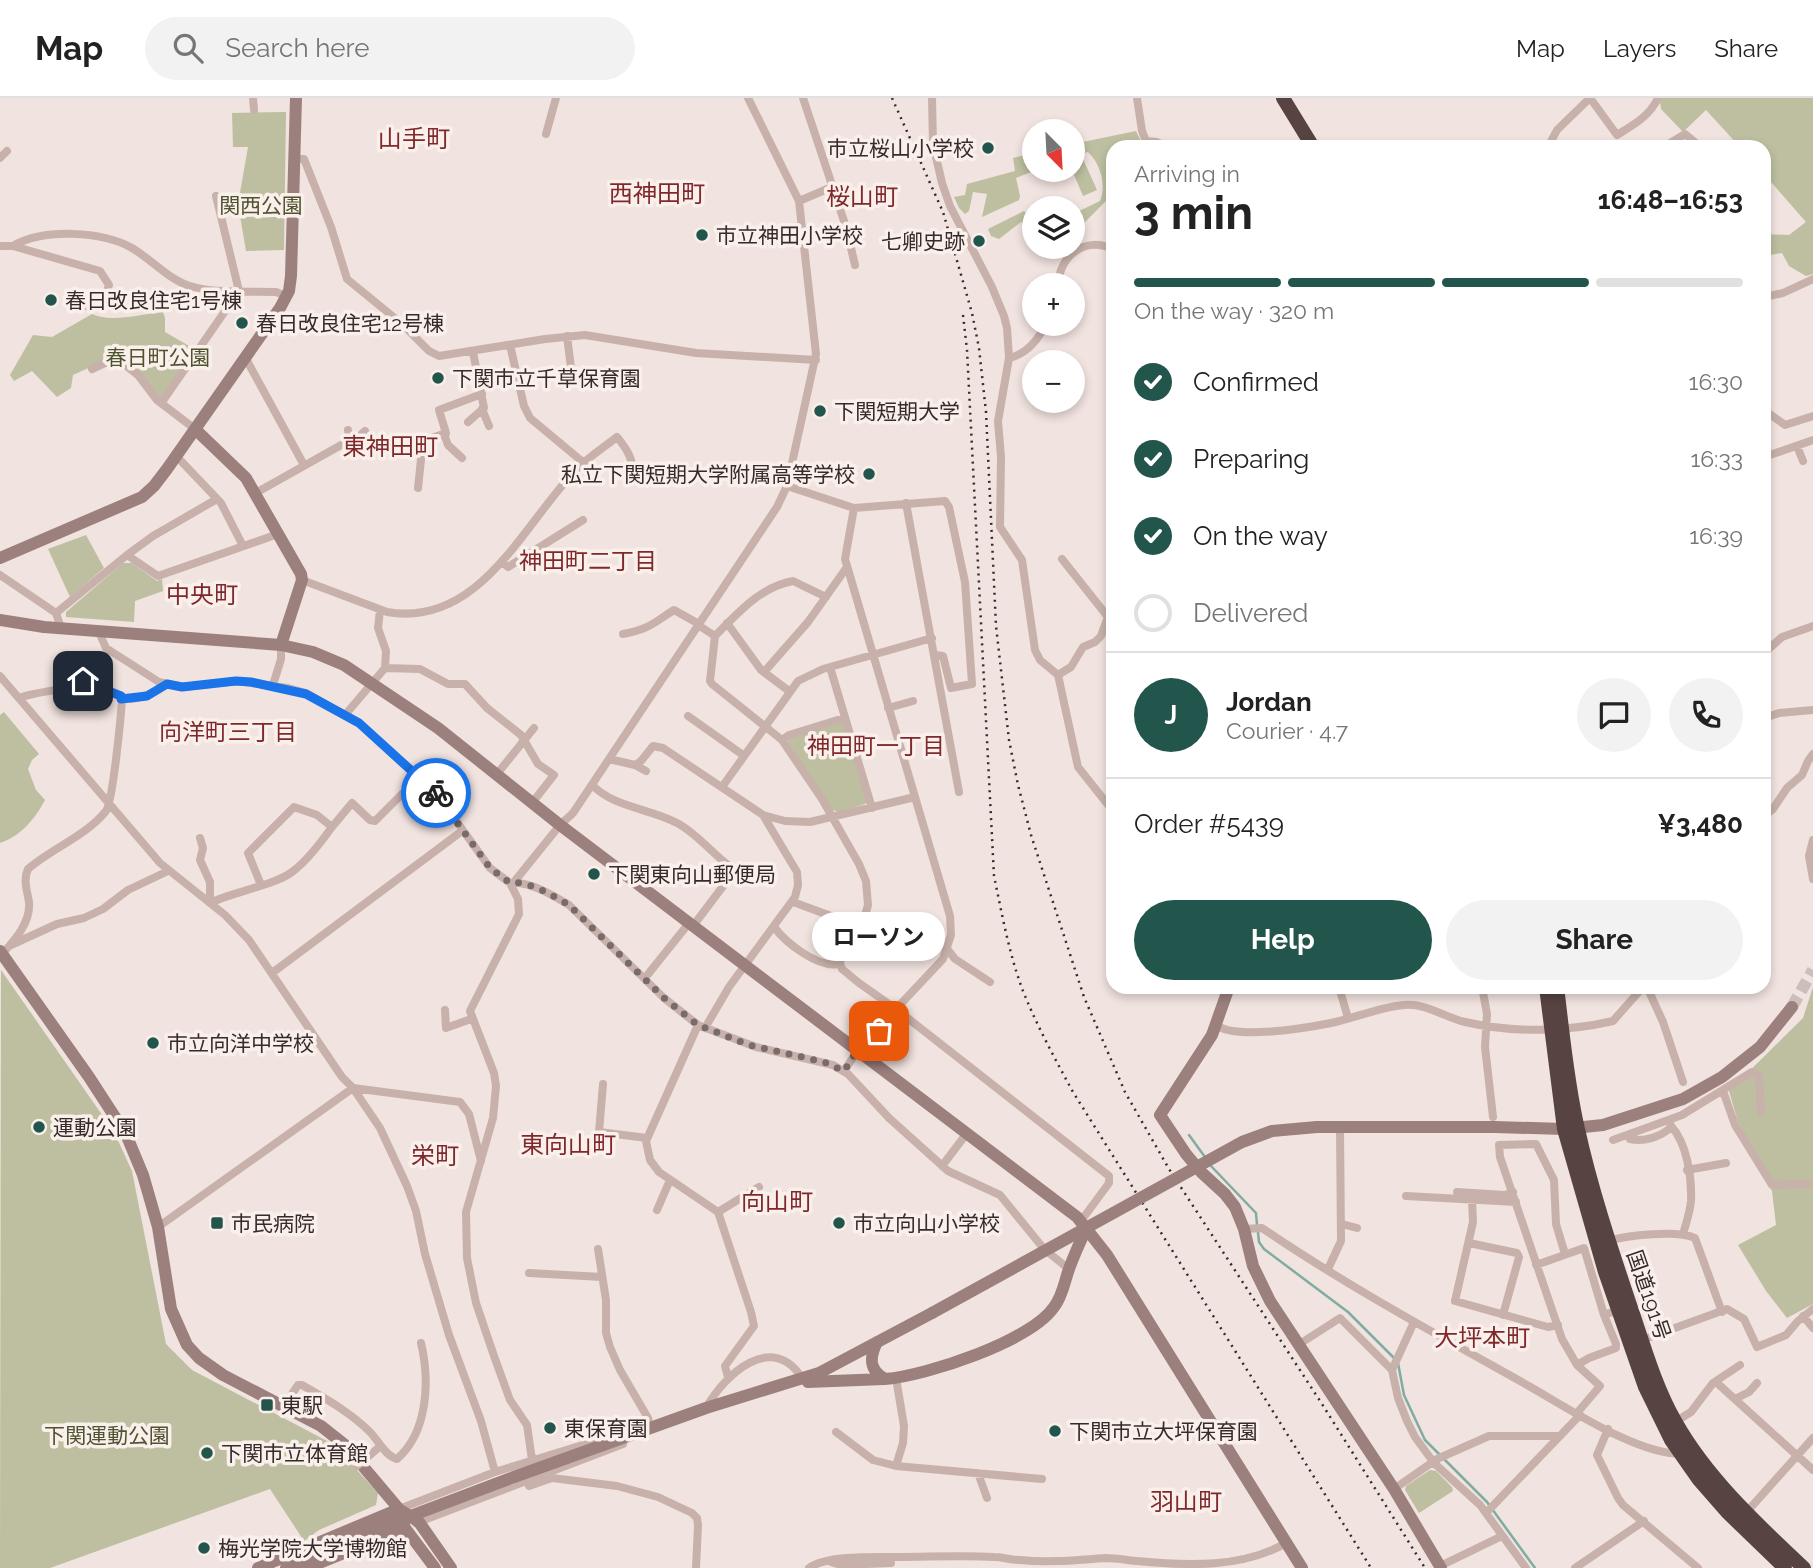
<!DOCTYPE html>
<meta charset="utf-8">
<style>
:root{--surface:#fff;--page:#f2f2f2;--text:#222;--muted:#767676;--line:#e0e0e0;--accent:#22554b}
body{margin:0;font-family:Raleway,"Noto Sans JP",sans-serif;background:var(--page);color:var(--text);height:100vh;display:flex;flex-direction:column;font-size:26px;white-space:nowrap}
*{box-sizing:border-box;margin:0}
p{font-size:23px;color:var(--muted)}
.icon{flex:none;width:38px;height:38px;fill:none;stroke:currentColor;stroke-width:2;stroke-linecap:round;stroke-linejoin:round}
.map{position:relative;flex:1;overflow:hidden}
.sheet{position:absolute;left:1106px;top:42px;width:665px;height:854px;display:flex;flex-direction:column;background:var(--surface);border-radius:21px;box-shadow:0 4px 10px #0003}
.sheet>*{flex:none}
.needle{width:46px;rotate:156deg}
.tools{position:absolute;left:1022px;top:21px;display:grid;gap:14px}
.tools a{display:grid;place-items:center;width:63px;height:63px;border-radius:50%;background:var(--surface);box-shadow:0 4px 10px #0003;font-size:35px}
.pin{position:absolute;display:grid;place-items:center;width:60px;height:60px;color:#fff;margin:-30px;border-radius:14px;box-shadow:0 4px 10px #0006}
.courier{position:absolute;display:grid;place-items:center;width:70px;height:70px;margin:-35px;border:5px solid #1a73e8;border-radius:50%;background:#fff;color:#222;box-shadow:0 2px 9px #0007}
.bubble{position:absolute;height:49px;border-radius:24px;background:var(--surface);box-shadow:0 4px 10px #0003;font-size:23px;font-weight:700;line-height:49px;text-align:center}
.head em{font-style:normal;font-weight:700}
.head div{display:flex;flex-direction:column-reverse}
.head{display:flex;align-items:center;justify-content:space-between;height:119px;padding:0 28px}
h1{font-size:46px;font-weight:700;line-height:52px}
.bar{display:grid;grid-template-columns:repeat(4,1fr);gap:10px 7px;align-content:center;height:84px;padding:0 28px}
.bar i{height:9px;border-radius:5px;background:var(--line)}
.bar .current{background:var(--accent)}
.bar p{grid-column:span 4}
.line{display:flex;align-items:center;gap:18px;padding:0 28px;border-top:2px solid var(--line)}
.line div{flex:1}
.round{display:grid;place-items:center;flex:none;width:74px;height:74px;border-radius:37px;background:var(--page)}
ol{padding:0 28px;list-style:none}
li{display:flex;align-items:center;gap:21px;height:77px}
li p{margin-inline-start:auto}
li .icon{padding:7px;border-radius:50%;background:var(--accent);color:#fff;stroke-width:4}
li:last-child{color:var(--muted)}
li i{width:38px;height:38px;border:4px solid var(--line);border-radius:50%}
.cta{display:flex;gap:14px;margin-top:auto;padding:14px 28px}
.cta a{flex:1;height:80px;border-radius:42px;background:var(--accent);color:#fff;font-size:28px;font-weight:700;line-height:80px;text-align:center}
.cta a+a{background:var(--page);color:var(--text)}
header{display:flex;align-items:center;gap:42px;box-sizing:border-box;height:98px;padding:0 35px;background:var(--surface);border-bottom:2px solid var(--line)}
header strong{font-size:33px}
nav{display:flex;gap:38px;margin-inline-start:auto;font-size:24px}
.search{width:490px;height:63px;background:var(--page);display:flex;align-items:center;gap:18px;box-sizing:border-box;padding:0 24px;border-radius:38px;color:var(--muted);font-size:26px}
.map>svg:first-child{display:block}
</style>
<header>
<strong>Map</strong>
<div class="search"><svg class="icon" aria-label="search" viewBox="0 0 24 24"><circle cx="10" cy="10" r="6"/><path d="M15 15l6 6"/></svg>Search here</div>
<nav><a>Map</a><a>Layers</a><a>Share</a></nav>
</header>
<div class="map">
<svg width="1813" height="1470" viewBox="0 0 1813 1470">
<rect width="100%" height="100%" fill="#f1e3df"/>
<path fill="#bdbfa0" d="M1662,0H1813V176L1806,178L1789,168L1782,155L1764,158V136L1789,137L1806,124L1764,76V49H1740L1706,12L1683,34L1661,11L1660,4Z
M286,14L284,152L246,153L238,106L248,49H233L232,15Z
M1136,33L1143,47L1139,49H1113V96L1073,136V116L1100,103C1107,87 1100,65 1088,54L1073,58V46Z
M1034,55L1036,72L1016,80L1020,98L1019,102L982,119L987,96L973,94L969,113L965,116L959,110L954,99L965,97L967,86L1015,73L1013,60Z
M1083,61L1097,92L1083,98L1072,72L1073,66Z
M1024,113L1034,125V138L1021,124L999,141L991,138L988,131Z
M163,214L165,220V234L191,249L193,255L162,299L158,300L117,257L73,277L71,290L57,299L32,273L14,283L10,277L33,237L52,239L92,216C110,225 142,216 163,214Z
M86,437L104,470L70,499L48,451Z
M123,465H132L157,483L162,481L163,493L135,503L134,524L66,519V514Z
M4,614L39,656L32,662L28,671L36,692L45,702C35,721 21,738 0,745V617Z
M839,623L844,625L868,705L839,714L832,712L788,644L789,640Z
M1,872L114,1034L132,1073L166,1246L192,1272L329,1344L342,1356L378,1395L376,1407L319,1432L304,1443L270,1391L50,1470H0Z
M1813,889V1206L1787,1220L1766,1193L1738,1147L1776,1127L1772,1093L1738,1024L1729,993L1803,920Z
M1430,1372L1436,1373L1452,1389L1453,1393L1419,1415L1405,1392L1406,1388Z"/>
<g fill="none" stroke-linecap="round" stroke-linejoin="round">
<path stroke="#80aca2" stroke-width="2.5" d="M1189,1037L1205,1059
M1211,1068L1256,1115L1257,1127
M1258,1134L1259,1144L1264,1151L1348,1214L1394,1260
M1398,1265L1404,1297L1425,1342L1487,1404L1535,1470"/>
<path stroke="#ccbebb" stroke-width="12" stroke-dasharray="12 6" stroke-linecap="butt" d="M1792,909L1813,872"/>
<path stroke="#c8b1ab" stroke-width="8" d="M253,0L254,12
M803,0L846,129L855,167
M932,0L933,46L942,85L950,108L992,189L1004,218L1007,230L1009,260L998,323L1001,359L1000,429L1022,462L1035,552L1040,562L1058,577L1078,669L1113,713
M1137,0L1142,33L1146,43L1157,44L1166,49
M546,36L556,0
M1548,49L1557,32L1590,0L1617,37C1633,27 1650,18 1658,0
M1664,49L1685,36L1701,49
M1728,49L1731,46
M0,60L7,53
M294,61H304L331,129L347,181L402,226L429,253L439,258L545,241L585,237L696,255L816,262
M799,103L832,89
M0,148H13L100,173L109,187L106,196L88,209
M13,148C43,130 102,133 132,150C151,161 169,182 190,188C217,196 249,193 276,194L286,198
M1058,187C1060,157 1085,138 1113,151
M1764,199L1783,195L1813,181
M567,238L572,278
M510,247L524,308L530,320L584,365
M122,254L120,258L124,266L138,277L157,302L195,331
M245,259L304,367
M1009,260C1027,256 1038,242 1046,226
M92,271L120,258
M162,304L239,193L216,98
M482,311L489,328
M1764,312L1785,327L1813,318
M468,324L484,310L473,254
M444,336L448,347L462,360
M350,342L357,340L365,333
M1797,348L1803,363
M1764,359L1813,342
M181,363L221,405L243,448
M787,388L854,410L945,403L949,409L965,484L972,586L951,590L943,558L935,557
M418,390L423,343L446,335L439,312L482,296
M261,392L350,342L348,332
M906,405L959,694
M854,410L845,461L950,818L951,837L943,861L896,911L862,954
M127,457L158,478L278,436
M502,464L508,469L583,422
M0,477L56,515L61,530
M302,482L387,514C479,530 523,427 575,373C587,360 603,350 617,339C627,351 635,363 632,380
M56,515L127,457L153,438L217,401
M727,525L761,572L789,593
M698,527L715,538L710,583L712,586L782,642L822,701L859,766L866,783L868,807L860,834L838,866C818,870 786,845 774,829
M98,532L106,550L159,584L182,589L236,583L288,590L306,595L359,625L437,696L490,770L510,785C528,782 554,798 569,807L664,900L698,927L756,949L833,967L848,976L889,1020L948,1073L1000,1097L1044,1151L1069,1171
M623,536C650,531 653,525 674,512L699,526
M715,538C738,515 760,489 793,483L826,499
M1764,555L1782,539L1813,528
M830,569L872,710
M385,570L420,571L448,586H465L487,610L521,637L538,666L554,677L532,705
M764,574L808,524L847,469
M1058,577L1071,569L1083,549L1095,544L1101,538L1108,519L1062,461
M0,578L160,765L225,817L249,842L342,979L353,990L380,1030L407,1088L416,1113L425,1156L449,1237L481,1323L495,1374
M273,587L281,561V547
M19,600C40,592 64,594 83,583L121,598L122,601C139,602 152,596 167,586
M888,610L913,603
M345,617L385,570L386,553L378,530L380,512
M688,618L743,657
M1764,620L1779,615L1813,612
M782,642L789,637L844,620
M1764,660L1767,659
M609,661L635,667L646,673
M635,667L641,663L653,648L663,650L763,717L785,723L810,724L915,699
M497,676L534,630
M592,687C615,710 649,710 677,725C704,739 722,771 752,780
M722,689L798,583L823,571L932,540
M1764,718L1773,711L1787,690L1802,677L1808,663L1813,656
M332,729L352,705L370,722L375,723L403,695
M200,740L203,750L200,762L210,784V805
M1813,742L1809,758L1813,781
M514,784L560,727L573,715L777,409L787,388L816,256L799,103L748,0
M510,785L518,801L519,816L470,913L494,975L496,988L493,1020L466,1114L467,1160L476,1205L494,1258L510,1302L527,1327L532,1362
M793,804L842,822L860,834
M210,805C232,794 275,787 292,774C307,763 321,744 332,729L317,717L294,709L248,755L261,787
M693,828L736,771
M11,847L57,826L84,820L103,811L128,792L168,773
M948,852L955,861L990,884
M2,856C15,842 31,824 29,804C27,792 23,782 28,771C52,750 86,738 106,713C113,703 121,617 122,601
M840,865L842,871L859,885L896,911L1109,1078V1085L1081,1123
M272,875L462,733
M645,880L689,825
M1339,889L1348,920
M1482,889L1487,916L1485,949L1493,1019
M1647,889L1663,924L1683,984
M445,912L446,930L471,921
M698,927L646,1043L650,1062L659,1074L718,1114L751,1214L754,1228L725,1268L728,1279
M1216,927C1236,942 1306,930 1331,925C1355,920 1380,909 1404,907C1426,905 1444,919 1465,924C1513,935 1566,934 1613,923L1643,889
M705,930L729,889L795,799L798,787L797,774L763,717
M844,973L858,952
M603,986L599,1034L647,1040
M1723,993L1735,1027L1772,1087L1808,1086
M1671,1028C1687,1045 1692,1080 1691,1103C1690,1114 1686,1126 1683,1136
M1630,1041C1644,1044 1661,1039 1671,1029L1670,1024
M1613,1042L1682,1017L1752,974L1759,978L1761,1014
M942,1068L967,1035
M1687,1072L1726,1065
M1457,1094L1505,1097L1513,1094
M1406,1098L1516,1104
M1472,1102L1473,1124L1455,1203L1548,1229L1558,1227
M657,1112L670,1082
M718,1114L759,1089
M1342,1126L1357,1130
M158,1129L353,990L460,1004L469,1016L481,1063
M1244,1131L1262,1130C1347,1188 1438,1237 1527,1287C1568,1310 1636,1356 1681,1356
M1609,1143C1627,1137 1678,1132 1695,1140L1722,1214
M1469,1145L1517,1155L1519,1159L1503,1217
M598,1151L606,1202V1235L610,1249L620,1272L648,1320L650,1328
M1565,1156L1556,1126L1554,1082L1536,1046L1499,1047L1500,1059L1562,1241L1577,1267L1600,1288L1577,1315
M1536,1167L1584,1150L1604,1217
M1328,1171L1341,1143L1340,1029
M529,1175L602,1179
M1803,1218L1813,1230
M1414,1224L1392,1272L1398,1300L1407,1323L1415,1339L1434,1365L1480,1407L1526,1470
M1642,1242L1727,1211L1744,1221L1757,1249L1786,1237L1798,1223L1813,1211
M1298,1247L1340,1220L1392,1272
M1577,1267L1589,1260L1616,1250V1246L1604,1217L1618,1212
M896,1280L904,1328L903,1345L896,1368
M1716,1284L1813,1372
M1735,1301L1749,1294L1757,1285
M284,1308L298,1287H302C326,1301 350,1314 370,1334C378,1342 386,1359 397,1361C428,1334 430,1283 421,1245
M706,1310C725,1276 772,1233 802,1280
M1675,1324L1691,1314L1713,1285L1740,1267
M1608,1331L1597,1357L1618,1400L1623,1407L1698,1470
M836,1334L873,1362L896,1368L1042,1381
M978,1375L987,1400
M527,1382L529,1388L552,1380L617,1388L658,1399L692,1415L697,1420L698,1427L696,1470
M1394,1391L1437,1361L1489,1338H1560
M399,1411L495,1374L612,1338
M1486,1415L1580,1317
M1744,1417L1813,1340
M416,1425L623,1346
M831,1464L841,1467L891,1465
M1440,1468L1502,1438
M809,1470C827,1457 874,1459 897,1459C929,1459 962,1457 994,1459C1002,1459 1011,1462 1020,1462C1049,1465 1077,1462 1105,1460C1115,1460 1127,1462 1137,1463C1188,1468 1243,1470 1286,1445
M1575,1470L1644,1423"/>
<path stroke="#9c807d" stroke-width="12" d="M195,331L246,380L301,476L302,482L281,547
M0,460L142,399L154,388L167,371L280,210L289,193L291,178L296,0
M0,522L44,529L281,547L313,554L344,567L438,630L560,727L1077,1119L1107,1157L1302,1470
M0,853L89,979L126,1036L143,1077L158,1129L171,1211L187,1247L199,1260L223,1277L321,1328L345,1347L399,1411L405,1430L435,1470
M1229,889L1212,937L1160,1017L1186,1056L1201,1074L1225,1096L1235,1109L1244,1131L1253,1168L1270,1203L1394,1391L1441,1470
M1317,1029H1495L1564,1031L1603,1027L1683,1001L1722,979L1760,949L1792,909
M877,1244C869,1260 869,1272 885,1281C926,1278 1031,1243 1054,1209C1062,1199 1064,1186 1068,1174C1073,1159 1080,1144 1087,1129
M808,1284L884,1281
M514,1379L706,1310L819,1275L932,1215
M402,1413L419,1424L451,1470
M258,1470L399,1411
M307,1470L405,1430"/>
<path stroke="#574342" stroke-width="14" d="M1283,0L1313,49
M1546,889L1564,1031L1605,1174L1645,1289L1671,1342L1699,1382L1727,1414L1785,1470
M1557,889C1563,936 1567,984 1578,1031C1591,1090 1610,1147 1629,1204C1643,1244 1654,1286 1675,1323C1707,1380 1757,1426 1804,1470"/>
<path stroke="#372a2a" stroke-width="2.5" stroke-dasharray="2 5" stroke-linecap="butt" d="M892,0L943,114L972,215L979,250L986,314L996,528L1009,642L1018,687L1031,737L1084,899L1125,994L1169,1071L1322,1306L1425,1470
M963,217L967,252L994,778C1002,816 1009,856 1023,893C1037,928 1055,961 1073,994L1371,1470"/>
<path stroke="#c8b1ab" stroke-width="8" d="M357,1368L377,1351"/>
<path stroke="#9c807d" stroke-width="12" d="M932,1215L1242,1044L1272,1033L1317,1029
M286,1470L384,1428L514,1379"/>
</g>
<g fill="none" stroke-linecap="round" stroke-linejoin="round">
<path stroke="#786b69" stroke-width="7" stroke-dasharray="0 12.6" d="M436,695L490,770L510,785C528,782 554,798 569,807L664,900L698,927L749,947L824,964L844,973L858,951L862,954L879,933"/>
<path stroke="#1a73e8" stroke-width="9" d="M83,583L121,598V601L147,598L167,586L182,589L236,583L251,584L306,596L359,625L436,695"/>
</g>
<g fill="#22554b" stroke="#f9efeb" stroke-width="2.5">
<circle cx="988" cy="50" r="7"/>
<circle cx="702" cy="137" r="7"/>
<circle cx="979" cy="143" r="7"/>
<circle cx="51" cy="202" r="7"/>
<circle cx="242" cy="225" r="7"/>
<circle cx="438" cy="280" r="7"/>
<circle cx="820" cy="313" r="7"/>
<circle cx="869" cy="376" r="7"/>
<circle cx="594" cy="776" r="7"/>
<circle cx="153" cy="945" r="7"/>
<circle cx="39" cy="1029" r="7"/>
<rect x="210" y="1118" width="14" height="14" rx="3.5"/>
<circle cx="839" cy="1125" r="7"/>
<rect x="260" y="1300" width="14" height="14" rx="3.5"/>
<circle cx="550" cy="1330" r="7"/>
<circle cx="1055" cy="1333" r="7"/>
<circle cx="207" cy="1355" r="7"/>
<circle cx="204" cy="1450" r="7"/>
</g>
<g text-anchor="middle" dominant-baseline="central" stroke-width="7" stroke-linejoin="round" paint-order="stroke">
<g font-size="21" fill="#372a2a" stroke="#f9efeb" text-anchor="start">
<text x="974" y="50" text-anchor="end">市立桜山小学校</text>
<text x="716" y="137">市立神田小学校</text>
<text x="965" y="143" text-anchor="end">七卿史跡</text>
<text x="65" y="202">春日改良住宅1号棟</text>
<text x="256" y="225">春日改良住宅12号棟</text>
<text x="452" y="280">下関市立千草保育園</text>
<text x="834" y="313">下関短期大学</text>
<text x="855" y="376" text-anchor="end">私立下関短期大学附属高等学校</text>
<text x="608" y="776">下関東向山郵便局</text>
<text x="167" y="945">市立向洋中学校</text>
<text x="53" y="1029">運動公園</text>
<text x="231" y="1125">市民病院</text>
<text x="853" y="1125">市立向山小学校</text>
<text x="281" y="1307">東駅</text>
<text x="564" y="1330">東保育園</text>
<text x="1069" y="1333">下関市立大坪保育園</text>
<text x="221" y="1355">下関市立体育館</text>
<text x="218" y="1450">梅光学院大学博物館</text>
</g>
<g font-size="21" fill="#505330" stroke="#f9efeb">
<text x="261" y="107">関西公園</text>
<text x="158" y="259">春日町公園</text>
<text x="107" y="1337">下関運動公園</text>
</g>
<g font-size="21" fill="#372a2a" stroke="#f9efeb">
<text transform="translate(1649 1197) rotate(71)">国道191号</text>
</g>
<g font-size="23" fill="#80292c" stroke="#f9efeb">
<text x="588" y="462">神田町二丁目</text>
<text x="228" y="633">向洋町三丁目</text>
<text x="876" y="647">神田町一丁目</text>
</g>
<g font-size="24" fill="#80292c" stroke="#f9efeb">
<text x="414" y="40">山手町</text>
<text x="657" y="95">西神田町</text>
<text x="862" y="98">桜山町</text>
<text x="390" y="348">東神田町</text>
<text x="202" y="496">中央町</text>
<text x="568" y="1046">東向山町</text>
<text x="435" y="1057">栄町</text>
<text x="777" y="1103">向山町</text>
<text x="1482" y="1239">大坪本町</text>
<text x="1186" y="1403">羽山町</text>
</g>
</g>
</svg>
<div class="tools">
<a><svg class="needle" viewBox="-14 -14 28 28"><path d="M0-13l5 13h-10z" fill="#e53935"/><path d="M0 13l5-13h-10z" fill="#767676"/></svg></a>
<a><svg class="icon" aria-label="layers" viewBox="0 0 24 24"><path d="M12 4l9 5-9 5-9-5zM3 14l9 5 9-5"/></svg></a>
<a>+</a>
<a>−</a>
</div>
<div class="pin" style="left:879px;top:933px;background:#ea580c"><svg class="icon" aria-label="bag" viewBox="0 0 24 24"><path d="M5 8h14l-1 12H6zM9 8a3 3 0 0 1 6 0"/></svg></div>
<div class="pin" style="left:83px;top:583px;background:#1f2937"><svg class="icon" aria-label="home" viewBox="0 0 24 24"><path d="M3 11l9-7 9 7M6 9v11h12V9"/></svg></div>
<div class="courier" style="left:436px;top:695px"><svg class="icon" aria-label="bike" viewBox="0 0 24 24"><circle cx="6" cy="16" r="4"/><circle cx="18" cy="16" r="4"/><path d="M6 16l4-8h5l3 8M10 8l3 8H6M13 5h3"/></svg></div>
<div class="bubble" style="left:812px;top:814px;width:133px">ローソン</div>
<section class="sheet">
<div class="head"><div><h1>3 min</h1><p>Arriving in</p></div><em>16:48–16:53</em></div>
<div class="bar"><i class="current"></i><i class="current"></i><i class="current"></i><i></i><p>On the way · 320 m</p></div>
<ol>
<li><svg class="icon" aria-label="check" viewBox="0 0 24 24"><path d="M5 12l5 5 9-10"/></svg>Confirmed<p>16:30</p></li>
<li><svg class="icon" aria-label="check" viewBox="0 0 24 24"><path d="M5 12l5 5 9-10"/></svg>Preparing<p>16:33</p></li>
<li><svg class="icon" aria-label="check" viewBox="0 0 24 24"><path d="M5 12l5 5 9-10"/></svg>On the way<p>16:39</p></li>
<li><i></i>Delivered</li>
</ol>
<div class="line" style="height:126px"><b class="round" style="background:var(--accent);color:#fff">J</b><div><b>Jordan</b><p>Courier · 4.7</p></div><a class="round"><svg class="icon" aria-label="chat" viewBox="0 0 24 24"><path d="M4 5h16v11H9l-5 4z"/></svg></a><a class="round"><svg class="icon" aria-label="phone" viewBox="0 0 24 24"><path d="M5 4h4l2 5-3 2q2 4 5 5l2-3 5 2v4C11 20 4 13 5 4z"/></svg></a></div>
<div class="line" style="height:91px"><div>Order #5439</div><b>¥3,480</b></div>
<div class="cta"><a>Help</a><a>Share</a></div>
</section>
</div>
